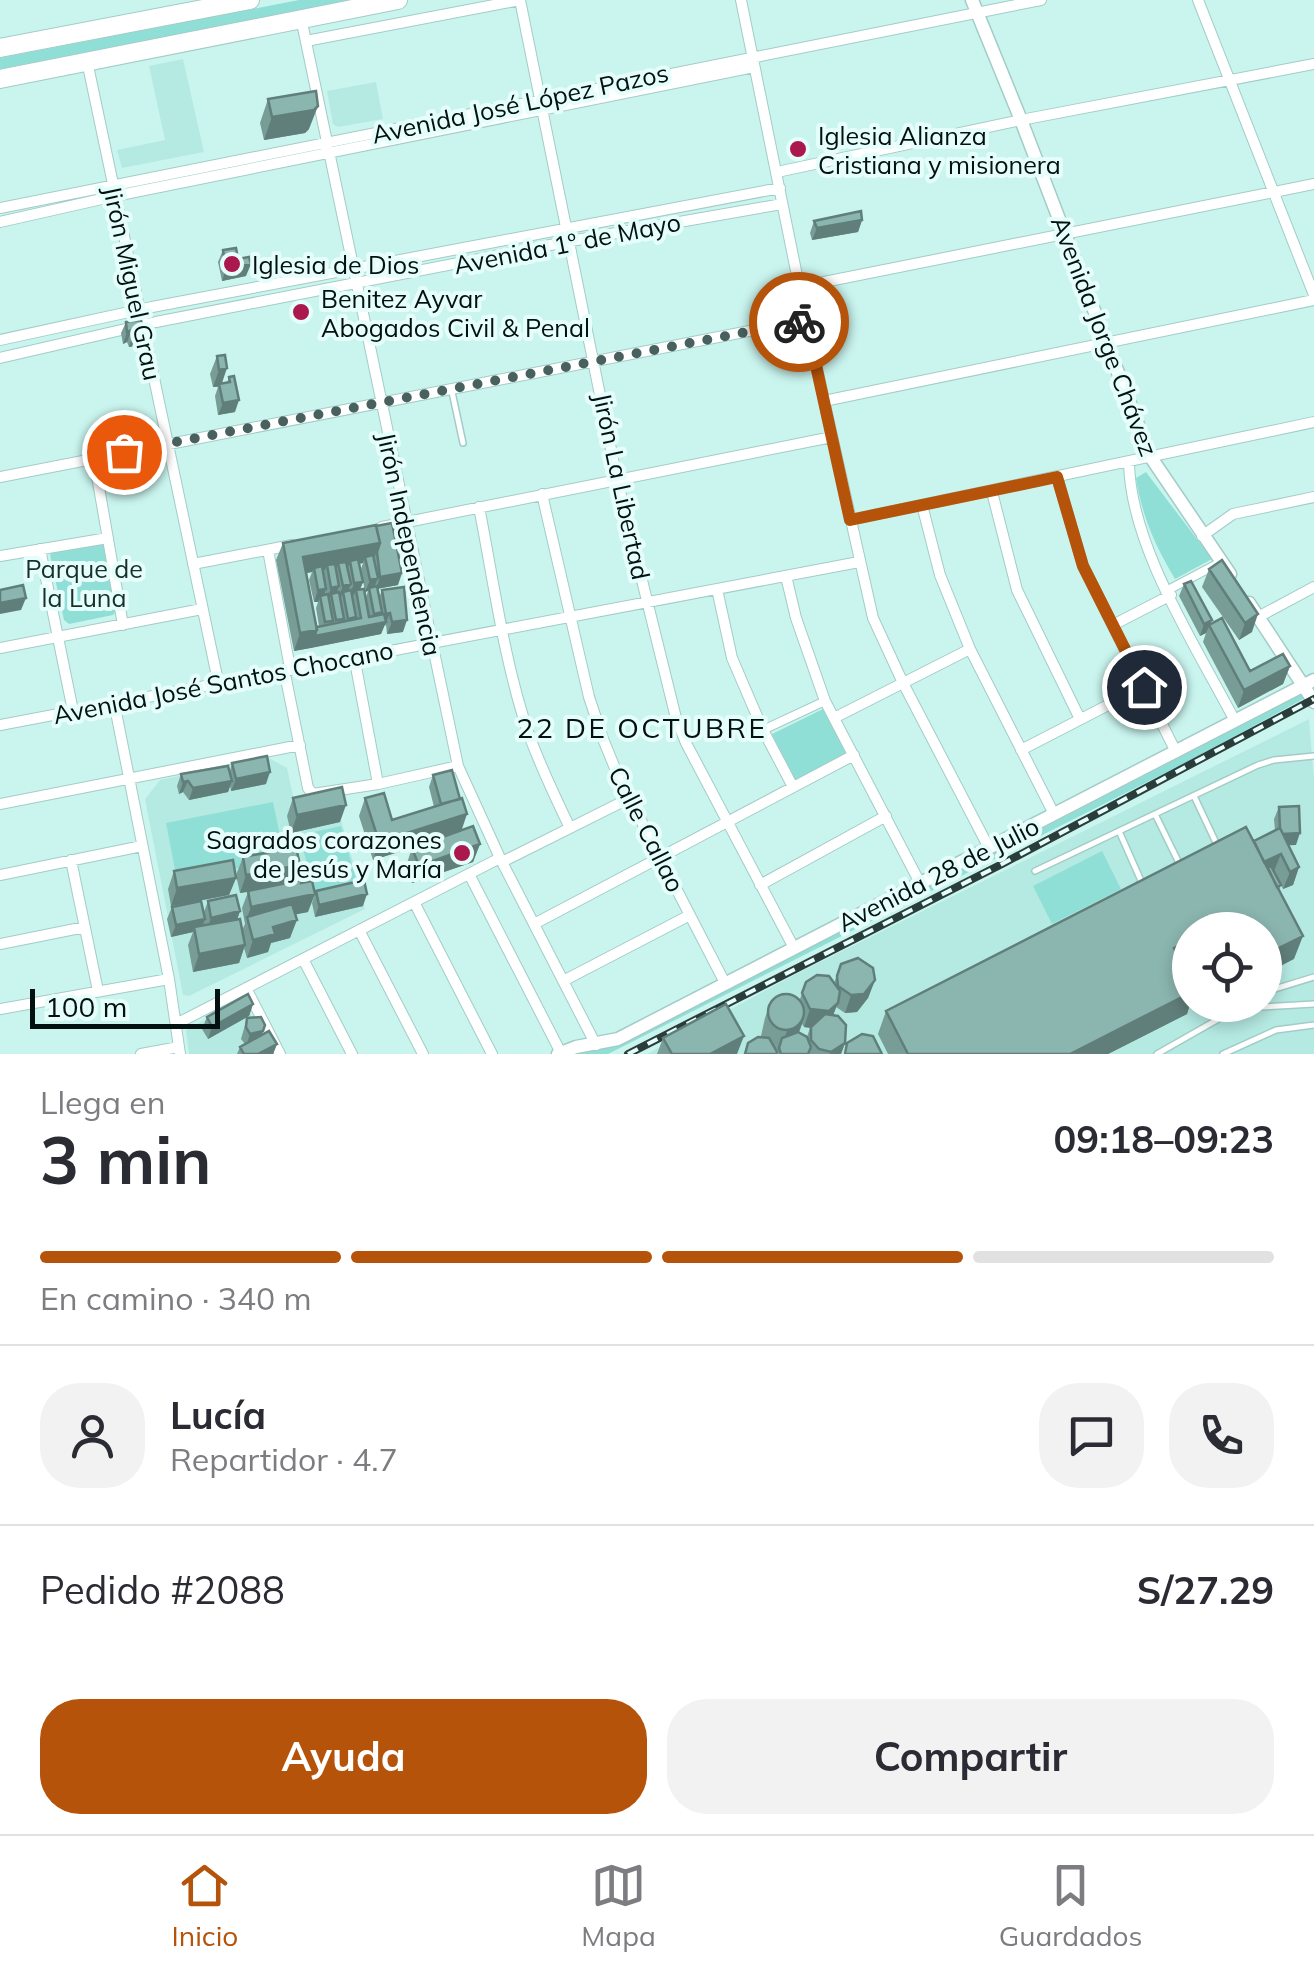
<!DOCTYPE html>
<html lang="es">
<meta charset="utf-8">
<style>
:root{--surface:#fff;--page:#f2f2f3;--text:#2b2b33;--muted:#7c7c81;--line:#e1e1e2;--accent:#b45309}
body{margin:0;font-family:Mulish,sans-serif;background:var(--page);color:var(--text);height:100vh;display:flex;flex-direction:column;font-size:38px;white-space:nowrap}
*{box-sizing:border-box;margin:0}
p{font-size:32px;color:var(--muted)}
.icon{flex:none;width:55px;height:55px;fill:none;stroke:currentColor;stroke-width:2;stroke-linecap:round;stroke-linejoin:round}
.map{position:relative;height:1054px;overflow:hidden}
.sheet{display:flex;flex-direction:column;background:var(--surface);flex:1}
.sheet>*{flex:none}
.fabs{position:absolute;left:1172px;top:912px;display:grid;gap:20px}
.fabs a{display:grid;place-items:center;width:110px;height:110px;border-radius:50%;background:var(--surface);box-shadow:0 5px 15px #0003;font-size:50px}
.scale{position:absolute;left:30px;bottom:25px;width:190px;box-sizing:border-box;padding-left:10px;border:5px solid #031110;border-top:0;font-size:28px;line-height:35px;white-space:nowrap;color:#031110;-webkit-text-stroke:8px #e5fefb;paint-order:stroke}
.pin{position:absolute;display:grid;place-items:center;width:85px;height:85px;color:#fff;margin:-42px;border:5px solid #fff;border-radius:50%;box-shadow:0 2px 10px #0007}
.courier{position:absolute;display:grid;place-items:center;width:100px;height:100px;margin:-50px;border:8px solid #b45309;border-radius:50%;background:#fff;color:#222;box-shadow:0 2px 12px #0007}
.headline em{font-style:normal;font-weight:700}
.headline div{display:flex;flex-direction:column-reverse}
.headline{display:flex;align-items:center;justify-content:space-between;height:170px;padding:0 40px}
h1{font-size:65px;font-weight:700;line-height:75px}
.bar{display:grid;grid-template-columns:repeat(4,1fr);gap:15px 10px;align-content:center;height:120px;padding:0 40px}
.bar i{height:12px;border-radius:8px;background:var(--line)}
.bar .active{background:var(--accent)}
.bar p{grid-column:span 4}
.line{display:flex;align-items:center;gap:25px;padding:0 40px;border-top:2px solid var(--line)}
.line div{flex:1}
.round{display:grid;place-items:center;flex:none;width:105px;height:105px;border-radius:40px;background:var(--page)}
.action{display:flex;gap:20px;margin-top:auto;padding:20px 40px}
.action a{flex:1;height:115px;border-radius:40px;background:var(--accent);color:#fff;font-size:40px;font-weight:700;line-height:115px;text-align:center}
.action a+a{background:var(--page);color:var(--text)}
.dock{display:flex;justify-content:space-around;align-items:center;height:140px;border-top:2px solid var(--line);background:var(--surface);font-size:28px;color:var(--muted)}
.dock a{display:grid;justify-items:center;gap:5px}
.dock .active{color:var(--accent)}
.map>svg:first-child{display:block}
</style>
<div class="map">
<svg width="1314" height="1054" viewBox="0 0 1314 1054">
<rect width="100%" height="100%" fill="#caf5ef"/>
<path fill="#b5eae3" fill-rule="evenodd" d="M183,59L204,152L122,168L117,150L165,140L149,66Z
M376,82L383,119L338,127L333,124L327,91Z
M1309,719L1314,780V1054H647L800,972ZM1190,930H1265V1005H1190Z
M267,757L287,768L296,809L336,802L353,862L358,861L366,890L361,892L365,909L189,996L183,995L145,799L160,780Z
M243,999L271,1054H189L186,1030Z"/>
<path fill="#90dfd6" d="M299,0H361L0,69V58Z
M1146,472L1212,559L1175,579C1155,546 1142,516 1136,478Z
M104,543L117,610L113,615L69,624L64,620L50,555L55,550Z
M1302,694L1305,698L1185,763L608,1054H566L604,1045L1028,836Z
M823,709L847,755L795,782L772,734Z
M273,802L285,859L177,880L166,823Z
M341,826L359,890L315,899L300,835Z
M1102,851L1121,889L1052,924L1033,886Z"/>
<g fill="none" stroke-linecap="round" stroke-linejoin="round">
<defs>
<path id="service" d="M452,392L463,443
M1194,796L1218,847
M1155,814L1180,865
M1119,831L1142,883
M1035,871L1258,765L1274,760L1314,756
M1265,992L1314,977
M1251,1005L1263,1007L1314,1004
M1157,1054L1243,1005
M1223,1054L1276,1030L1314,1025"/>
<path id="pedestrian" d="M1168,590L1221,562
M763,730L825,701"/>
<path id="minor" d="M520,0L617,479L676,718L686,743L794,948
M741,0L806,320L873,618L903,683L989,848
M1198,0L1314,295
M301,18L458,766L500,858L596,1045
M306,41L520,0
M87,61L218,681
M777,172L1021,120L1314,64
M0,208L1041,0
M0,222L115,196L754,67
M799,287L1314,184
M0,340L152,307L780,188
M0,358L156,322L571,241L782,204
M824,401L1314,300
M94,459L123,625
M1129,462C1130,546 1196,646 1235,721
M0,477L806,320
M1057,477L1083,566L1176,752
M992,492L1017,590L1080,719
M542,494L589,697L603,739L619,778L725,983
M922,505L940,575L970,649L1054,814
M479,507C494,583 504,662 529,735C541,767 555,797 570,828
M850,520L1314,422
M382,527L832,437
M1202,536L1233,514L1314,497
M40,549L73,711
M268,550L290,668
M0,556L108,538
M193,564L292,545
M786,576L796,618L825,701L920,883
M717,589L732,658L763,730L793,787
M1258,617L1314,587
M1113,625L1171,595
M0,648L202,609
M354,656L378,784
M284,669L308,788L313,794L378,784L458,766
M114,702L169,979L180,1054
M834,718L970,649
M0,725L859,562
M1021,750L1143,687
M0,804L300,745
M71,860L98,991
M502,862L630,798
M469,874L561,1053
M0,875L142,846
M760,885L886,816
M414,902L492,1054
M534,924L854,755
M359,930L423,1054
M0,944L85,927
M303,959L352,1054
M563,981L690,915
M246,988L280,1054
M0,1009L169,979
M176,1024L500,858
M141,1054L179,1047"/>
<path id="tertiary" d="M972,0L1021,120L1150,456L1230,574
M1249,603L1314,702
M558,1054L576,1047L618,1039L1314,680"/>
<path id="trunk" d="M0,48L250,0
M0,79L398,0"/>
</defs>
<use href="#service" stroke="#a2ccc7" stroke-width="8"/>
<use href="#pedestrian" stroke="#a2ccc7" stroke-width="10"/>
<use href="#minor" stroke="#a2ccc7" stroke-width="12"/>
<use href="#tertiary" stroke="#a2ccc7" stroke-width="15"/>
<use href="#trunk" stroke="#a2ccc7" stroke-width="20"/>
<use href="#service" stroke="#fff" stroke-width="5"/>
<use href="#pedestrian" stroke="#fff" stroke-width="8"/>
<use href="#minor" stroke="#fff" stroke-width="10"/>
<use href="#tertiary" stroke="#fff" stroke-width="12"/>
<use href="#trunk" stroke="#fff" stroke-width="18"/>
<defs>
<path id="rail" d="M628,1054L1004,863L1314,699"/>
</defs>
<use href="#rail" stroke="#2a3d3b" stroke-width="8"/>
<use href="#rail" stroke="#e5fefb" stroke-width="4" stroke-dasharray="11" stroke-linecap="butt"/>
</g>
<path fill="#789c96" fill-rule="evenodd" d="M268,99L309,129L305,133L264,140L260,123Z
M862,220L858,232L812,240L810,233L814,221Z
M223,250L238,259L246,276L222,281L218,262Z
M126,322L144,333L139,345L129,347L127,342L123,344L121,333Z
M217,356L222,384L227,383L229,377L235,412L218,415L215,396L218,387H213L210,374Z
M376,525L398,585L377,589L379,598L382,590L403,632L387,634L386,625L384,626L381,634L294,651L276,560L283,543ZM363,563L361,569L365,592L368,591L366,597L360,590L363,582L359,564ZM312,572L309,580L314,602H318L316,608L319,626L317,627L306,573Z
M1209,569L1252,632L1239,640L1202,587Z
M1184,584L1210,624L1250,671L1290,666L1283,684L1238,708L1203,642L1206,633L1200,636L1179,596Z
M232,763L266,784L231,791L230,786L228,792L189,800L183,792L179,794L177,786L181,774L230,771Z
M433,775L462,830L480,844L473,862L412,883L406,866L412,848L418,846L373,860L359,816L365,798L392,820L434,807L429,787Z
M293,798L340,822L291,833L287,816Z
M1279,807L1296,845H1288L1299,867L1293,885L1283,889L1274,871L1281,885L1279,890L1294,959L1265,930H1190V959L1181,963L1190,980V1004L1187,1014L1108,1054H888L878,1034L886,1011L1275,830L1274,819Z
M243,857L300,865L294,881L308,912L295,914L290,938L271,943L268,952L247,958L244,948L239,963L193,972L188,945L193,932L171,937L167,919L172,907L204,912L208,901L240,911L237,919L242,930L245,924L242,908L248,892L240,893L236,875Z
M174,871L236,878L229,895L171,906L168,889Z
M316,891L363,906L315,917L312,903Z
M841,964L875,980L868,998L857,1012L845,1013L836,1007L833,1016L845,1043L841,1054H744L763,1037L761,1036L765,1018L771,1000L800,999L806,982L834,983ZM802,1024L804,1027L810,1028L807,1037L799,1033Z
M253,1004L249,1016L208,1039L202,1029L207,1017Z
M247,1018L262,1034L277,1044L273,1054H237L240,1047L245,1044L241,1039Z
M663,1038L737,1054H657Z"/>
<path fill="#617f7a" d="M318,106L309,129L305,133L264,140L272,117Z
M862,220L858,232L812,240L817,228Z
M251,264L246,276L222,281L226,269Z
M132,330L127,342L123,344L127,332Z
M144,333L139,345L129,347L133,335Z
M227,368L221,386L213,387L219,370Z
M239,400L235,412L218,415L223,403Z
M380,543L373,561L365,557L363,563L351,565L350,561L349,566L339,567L338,563L337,568L328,569L327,565L325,570L314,572V568L312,572L297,575L303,557Z
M402,573L398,585L376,589L380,577Z
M378,578L373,590L369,588L368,591L365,592L370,580Z
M363,582L358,594L356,590L354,595H350L354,583Z
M351,584L346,596L343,592L341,597L338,598L343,586Z
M339,586L335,598L331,594L329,600H327L331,588Z
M326,589L322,601L320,596L318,602H314L318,590Z
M26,598L21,610L0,614V603Z
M382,612L378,624L383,623L386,614L390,613L381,634L311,648L315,636L344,630L348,619L356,617L352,629L370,625L374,614Z
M1258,614L1252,632L1239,640L1245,623Z
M407,620L403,632L387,634L392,622Z
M1212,620L1206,633L1200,636L1204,624Z
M317,630L311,648L294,651L300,633Z
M1290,666L1283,684L1238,708L1244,690Z
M270,772L266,784L231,791L236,779Z
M188,781L183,792L179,794L183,782Z
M232,781L228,792L189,800L193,788Z
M346,805L340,822L291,833L297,815Z
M467,814L461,832L373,860L379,842Z
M1300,833L1296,845L1275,846L1280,834Z
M480,844L473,862L412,883L419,866Z
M1281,854L1274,871L1262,877L1263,862Z
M300,865L293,883L240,893L246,875Z
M1299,867L1293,885L1283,889L1290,872Z
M236,878L229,895L171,906L177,888Z
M315,894L308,912L249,924L247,918L251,907Z
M367,894L363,906L315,917L319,905Z
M240,911L236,923L207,930L211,918Z
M205,919L201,931L194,927L193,932L171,937L176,925Z
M297,920L290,938L271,943L268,952L247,958L253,940L273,927Z
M1303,936L1294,959L1265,974V955Z
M1190,940V959L1165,972L1174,948Z
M245,945L239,963L193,972L199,954Z
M875,980L868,998L857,1012L845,1013L851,995Z
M1190,993V1004L1187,1014L1108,1054H1070Z
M838,1003L831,1020L822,1029L804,1027L810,1009Z
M253,1004L249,1016L208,1039L212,1027Z
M803,1021L796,1039L781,1049L787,1031Z
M263,1031L259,1043L246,1046L250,1034Z
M744,1036L737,1054H710Z
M845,1043L841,1054H830L831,1052Z
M277,1044L273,1054H258Z"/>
<path fill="#8bb5af" stroke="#617f7a" stroke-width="2.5" d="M316,91L318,106L314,110L272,117L268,99Z
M861,211L862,220L817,228L814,221Z
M236,248L238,259L249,257L251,264L226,269L223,250Z
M141,320L144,333L133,335L132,330L127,332L126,322Z
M225,355L227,368L219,370L217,356Z
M234,376L239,400L223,403L219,384L230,382L229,377Z
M392,523L402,573L380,577L377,552L380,543L376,526Z
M376,525L380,543L303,557L317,630L300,633L283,543Z
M373,555L378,578L370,580L365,557Z
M358,559L363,582L354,583L350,561Z
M1222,560L1258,614L1245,623L1209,569Z
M346,562L351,584L343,586L338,563Z
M335,564L339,586L331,588L327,565Z
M322,566L326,589L318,590L314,568Z
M1191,581L1212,620L1204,624L1184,584Z
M23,585L26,598L0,603V590Z
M377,586L382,612L374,614L369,588Z
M404,587L407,620L392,622L390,613L386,614L382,590Z
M364,589L369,617L384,614L386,622L315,636L317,627L361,618L356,590Z
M351,590L356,617L348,619L343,592Z
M339,592L344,619L336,620L331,594Z
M328,594L333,621L325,622L320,596Z
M1222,618L1250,671L1283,654L1290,666L1244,690L1209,625Z
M267,756L270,772L236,779L232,763Z
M228,766L232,781L193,788L188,781L183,782L181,774Z
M452,770L460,799L441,804L433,775Z
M342,787L346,805L297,815L293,798Z
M384,793L392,820L462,798L467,814L379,842L365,798Z
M1299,806L1300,833L1283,834L1280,828L1279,807Z
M473,826L480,844L419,866L412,848Z
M1246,827L1303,936L1265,955V930H1216L1214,927L1209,930H1190V940L1174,948L1190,980V993L1070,1054H908L886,1011Z
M1280,828L1299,867L1290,872L1281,854L1264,862L1254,841Z
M296,847L300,865L246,875L243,857Z
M233,860L236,878L177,888L174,871Z
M1271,866L1281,885L1277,887L1268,868Z
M301,880V883L312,881L315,894L251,907L248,891Z
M364,880L367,894L319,905L316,891Z
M236,895L240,911L211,918L208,901Z
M201,901L205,919L176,925L172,907Z
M292,904L297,920L273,927L275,934L253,940L247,917Z
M240,919L245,945L199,954L194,927Z
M858,958L873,968L875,980L864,994L851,995L838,986L837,976L841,964Z
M817,975L829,976L840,991L838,1003L829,1011L810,1009L802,993L806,982Z
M248,994L253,1004L212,1027L207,1017Z
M768 1012a18 18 0 1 1 36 0a18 18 0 1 1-36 0Z
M726,1004L744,1036L710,1054H672L663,1038Z
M825,1014L838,1016L846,1025L845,1043L831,1052L819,1049L811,1040V1027Z
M261,1017L265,1025L263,1031L250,1034L246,1027L247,1018Z
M269,1031L277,1044L258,1054H244L240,1047Z
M798,1032L807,1037L811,1047L808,1054H781L779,1048L782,1038Z
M862,1034L873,1036L882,1054H845L847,1043Z
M758,1037L769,1038L777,1052L776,1054H745L748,1043Z"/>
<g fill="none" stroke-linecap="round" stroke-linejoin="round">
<path stroke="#49615e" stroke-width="10" stroke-dasharray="0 18" d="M124,452L799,322"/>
<path stroke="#b45309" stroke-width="12" d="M799,322L806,320L850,520L1057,477L1083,566L1144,687"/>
</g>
<g fill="#aa184e" stroke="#e5fefb" stroke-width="4">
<circle cx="798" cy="149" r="10"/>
<circle cx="232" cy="264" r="10"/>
<circle cx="301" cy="312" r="10"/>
<circle cx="462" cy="853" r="10"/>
</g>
<g text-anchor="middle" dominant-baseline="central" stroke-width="8" stroke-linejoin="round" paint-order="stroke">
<g font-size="25" fill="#031110" stroke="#e5fefb">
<text transform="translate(520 103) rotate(-12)">Avenida José López Pazos</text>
<text transform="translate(567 243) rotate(-11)">Avenida 1º de Mayo</text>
<text transform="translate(133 283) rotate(78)">Jirón Miguel Grau</text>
<text transform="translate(1105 336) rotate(69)">Avenida Jorge Chávez</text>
<text transform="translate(622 486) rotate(78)">Jirón La Libertad</text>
<text transform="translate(410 544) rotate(78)">Jirón Independencia</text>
<text transform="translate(223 682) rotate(-11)">Avenida José Santos Chocano</text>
<text transform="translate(647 829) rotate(63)">Calle Callao</text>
<text transform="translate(938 874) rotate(-27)">Avenida 28 de Julio</text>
</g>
<g font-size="25" fill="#031110" stroke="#e5fefb" text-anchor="start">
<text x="818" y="135">Iglesia Alianza<tspan x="818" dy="29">Cristiana y misionera</tspan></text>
<text x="252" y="264">Iglesia de Dios</text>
<text x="321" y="298">Benitez Ayvar<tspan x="321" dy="29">Abogados Civil &amp; Penal</tspan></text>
<text x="442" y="839" text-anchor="end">Sagrados corazones<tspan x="442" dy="29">de Jesús y María</tspan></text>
</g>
<g font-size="25" fill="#182f2c" stroke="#e5fefb">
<text x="84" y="568">Parque de<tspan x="84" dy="29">la Luna</tspan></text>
</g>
<g font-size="28" letter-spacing="2.5" fill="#031110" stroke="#e5fefb">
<text x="642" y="727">22 DE OCTUBRE</text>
</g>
</g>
</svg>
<div class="fabs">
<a><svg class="icon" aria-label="locate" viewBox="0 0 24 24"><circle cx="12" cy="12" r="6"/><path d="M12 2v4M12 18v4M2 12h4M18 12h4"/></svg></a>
</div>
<div class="scale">100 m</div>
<div class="pin" style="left:124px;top:452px;background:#ea580c"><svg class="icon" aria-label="bag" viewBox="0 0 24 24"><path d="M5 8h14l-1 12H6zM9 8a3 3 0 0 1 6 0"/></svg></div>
<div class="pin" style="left:1144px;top:687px;background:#1f2937"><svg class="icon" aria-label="home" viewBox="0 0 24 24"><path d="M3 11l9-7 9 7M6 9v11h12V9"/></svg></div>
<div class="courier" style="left:799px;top:322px"><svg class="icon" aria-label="bike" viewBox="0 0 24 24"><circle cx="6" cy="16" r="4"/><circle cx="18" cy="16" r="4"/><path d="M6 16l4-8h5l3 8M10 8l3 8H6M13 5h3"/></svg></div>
</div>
<section class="sheet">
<div class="headline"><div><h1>3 min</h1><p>Llega en</p></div><em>09:18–09:23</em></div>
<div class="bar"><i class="active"></i><i class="active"></i><i class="active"></i><i></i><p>En camino · 340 m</p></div>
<div class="line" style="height:180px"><a class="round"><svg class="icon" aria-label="person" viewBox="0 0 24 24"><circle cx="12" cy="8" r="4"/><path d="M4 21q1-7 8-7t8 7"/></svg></a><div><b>Lucía</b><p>Repartidor · 4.7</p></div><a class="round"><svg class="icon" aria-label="chat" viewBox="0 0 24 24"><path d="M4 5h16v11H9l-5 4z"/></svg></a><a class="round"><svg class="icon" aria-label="phone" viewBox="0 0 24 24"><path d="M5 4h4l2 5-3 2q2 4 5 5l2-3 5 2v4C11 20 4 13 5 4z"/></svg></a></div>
<div class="line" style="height:130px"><div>Pedido #2088</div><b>S/27.29</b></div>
<div class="action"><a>Ayuda</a><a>Compartir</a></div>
</section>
<nav class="dock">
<a class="active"><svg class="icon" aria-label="home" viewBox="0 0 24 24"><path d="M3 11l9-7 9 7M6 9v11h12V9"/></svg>Inicio</a>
<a><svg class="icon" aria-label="map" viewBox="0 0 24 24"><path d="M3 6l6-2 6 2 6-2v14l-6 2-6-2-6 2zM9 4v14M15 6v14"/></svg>Mapa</a>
<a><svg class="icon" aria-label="saved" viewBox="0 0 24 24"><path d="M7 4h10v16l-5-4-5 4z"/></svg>Guardados</a>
</nav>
